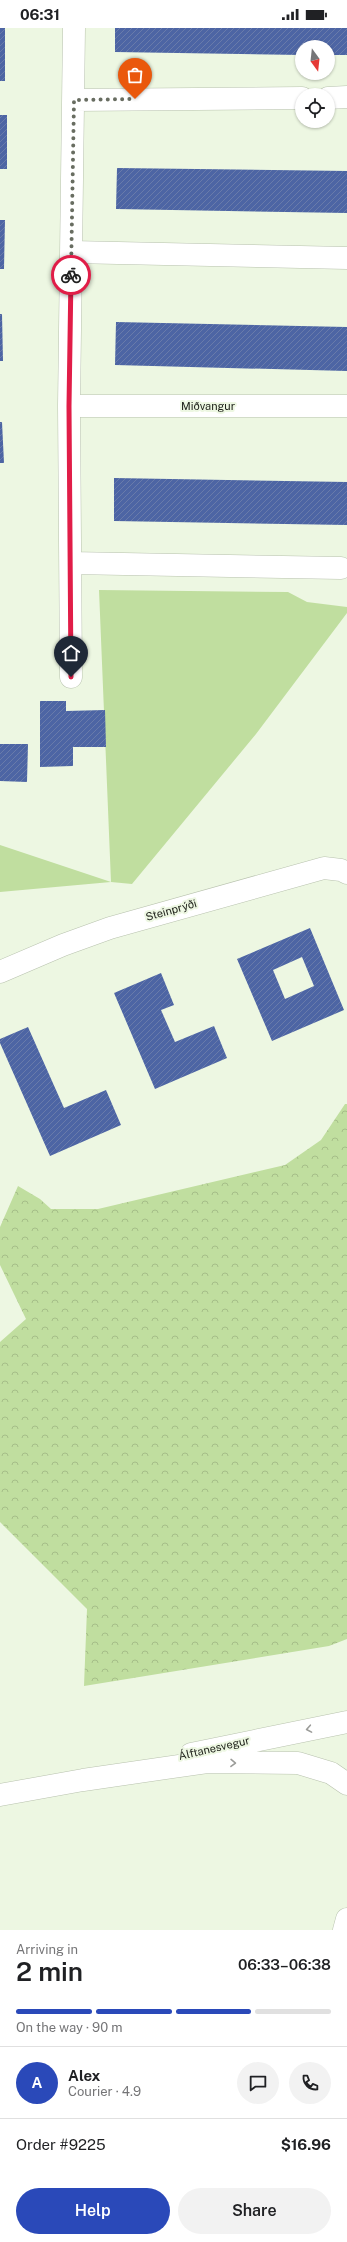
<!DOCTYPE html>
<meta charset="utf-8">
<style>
:root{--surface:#fff;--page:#f2f2f2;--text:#202124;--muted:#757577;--line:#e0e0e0;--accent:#2a49b9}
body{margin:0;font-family:"Public Sans",sans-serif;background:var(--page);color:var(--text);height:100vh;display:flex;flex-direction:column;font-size:15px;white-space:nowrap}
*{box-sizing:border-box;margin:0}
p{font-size:13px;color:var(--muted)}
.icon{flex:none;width:22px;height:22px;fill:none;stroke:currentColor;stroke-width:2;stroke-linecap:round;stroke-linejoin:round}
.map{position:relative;height:1902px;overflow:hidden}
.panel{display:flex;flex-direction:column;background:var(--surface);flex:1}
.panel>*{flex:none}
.needle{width:26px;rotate:165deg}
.fabs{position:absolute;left:295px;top:12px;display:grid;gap:8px}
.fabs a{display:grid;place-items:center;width:40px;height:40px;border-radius:50%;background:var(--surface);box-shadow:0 1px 3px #0004;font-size:20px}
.pin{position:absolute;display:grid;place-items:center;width:34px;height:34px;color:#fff;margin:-41px -17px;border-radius:50% 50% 50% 0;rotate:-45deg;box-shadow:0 0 4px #0007}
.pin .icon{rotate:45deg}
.courier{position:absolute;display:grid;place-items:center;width:40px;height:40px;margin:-20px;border:3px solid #e11d48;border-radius:50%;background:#fff;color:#222;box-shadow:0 1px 5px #0007}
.headline em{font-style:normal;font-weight:600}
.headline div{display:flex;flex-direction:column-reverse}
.headline{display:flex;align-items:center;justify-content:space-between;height:68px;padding:0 16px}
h1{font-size:26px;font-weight:600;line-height:30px}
.bar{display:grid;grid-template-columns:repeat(4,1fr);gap:6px 4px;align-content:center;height:48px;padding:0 16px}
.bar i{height:5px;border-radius:3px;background:var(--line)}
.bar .active{background:var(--accent)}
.bar p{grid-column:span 4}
.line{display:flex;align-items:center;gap:10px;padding:0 16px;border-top:1px solid var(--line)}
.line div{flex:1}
.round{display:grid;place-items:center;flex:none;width:42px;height:42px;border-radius:21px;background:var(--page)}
.primary-button{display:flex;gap:8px;margin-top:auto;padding:8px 16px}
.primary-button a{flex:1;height:46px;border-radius:24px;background:var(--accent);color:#fff;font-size:16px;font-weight:600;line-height:46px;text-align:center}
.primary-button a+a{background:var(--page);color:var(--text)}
.status{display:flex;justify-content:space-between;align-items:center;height:28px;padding:0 20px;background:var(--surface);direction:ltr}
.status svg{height:11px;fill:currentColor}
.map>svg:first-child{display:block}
</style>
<div class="status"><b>06:31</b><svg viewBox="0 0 49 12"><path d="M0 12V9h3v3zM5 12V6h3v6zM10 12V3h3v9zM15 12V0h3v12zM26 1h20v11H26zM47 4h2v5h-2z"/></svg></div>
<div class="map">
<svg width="347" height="1902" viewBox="0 0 347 1902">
<defs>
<pattern id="forest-crowns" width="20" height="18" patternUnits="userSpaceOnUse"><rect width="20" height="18" fill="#c0de9f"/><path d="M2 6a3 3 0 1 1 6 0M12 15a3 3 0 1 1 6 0" fill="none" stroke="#a5be88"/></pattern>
<pattern id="building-hatch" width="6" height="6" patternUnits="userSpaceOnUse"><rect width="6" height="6" fill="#4d65a4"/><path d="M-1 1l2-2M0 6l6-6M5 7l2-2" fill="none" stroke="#697baa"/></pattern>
</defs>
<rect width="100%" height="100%" fill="#edf7e2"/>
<path fill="#c0de9f" d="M99,562L288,564L307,574L347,579V585L256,706L132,856L111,854L0,864V817L111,854Z"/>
<path fill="url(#forest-crowns)" d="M345,1076H347V1611L329,1618L84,1658L87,1581L0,1494V1314L26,1291L0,1237V1199L18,1158L40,1171L51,1181H98L285,1137L321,1112Z"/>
<path fill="url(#building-hatch)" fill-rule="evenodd" d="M0,0H5V53H0Z
M115,0H347V27H328V19H302V27L115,24Z
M0,87H7V141H0Z
M117,140L347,143V185L116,181Z
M0,192H5L4,241H0Z
M0,286H2L3,333H0Z
M116,294L347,299V343L115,337Z
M0,394H2L4,435H0Z
M114,450L347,454V497L114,493Z
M40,673H66V683L105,682L106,719H73V738L40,739Z
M0,716H28L27,754L0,753Z
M310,900L344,982L272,1013L237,931ZM302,929L314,958L285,971L273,942Z
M161,945L174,977L161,982L175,1014L214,998L227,1030L155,1061L114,965Z
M28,999L64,1080L106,1062L121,1097L50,1128L0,1015V1011Z"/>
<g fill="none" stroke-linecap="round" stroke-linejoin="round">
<defs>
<path id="minor" d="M328,70L347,69
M74,72L302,70
M72,224L347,230
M69,378H347
M71,535L341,540
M71,649L69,378L74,0
M0,944L63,917L110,900L324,840L341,842L347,845"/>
<path id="tertiary" d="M344,1902L347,1891"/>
<path id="primary" d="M191,1726L347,1694
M0,1767L83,1752L207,1734L298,1735L331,1745L347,1756"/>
</defs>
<use href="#minor" stroke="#b8c2ae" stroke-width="23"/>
<use href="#tertiary" stroke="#b8c2ae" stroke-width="23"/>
<use href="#primary" stroke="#b8c2ae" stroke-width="23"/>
<use href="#minor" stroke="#fff" stroke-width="22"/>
<use href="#tertiary" stroke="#fff" stroke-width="22"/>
<use href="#primary" stroke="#fff" stroke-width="22"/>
</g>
<defs><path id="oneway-chevron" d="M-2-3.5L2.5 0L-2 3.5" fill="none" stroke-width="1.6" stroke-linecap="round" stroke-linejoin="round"/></defs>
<g stroke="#9b9c99">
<use href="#oneway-chevron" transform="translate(309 1701) rotate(170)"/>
<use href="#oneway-chevron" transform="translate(233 1735) rotate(1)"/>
</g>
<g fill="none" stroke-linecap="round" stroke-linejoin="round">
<path stroke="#686d61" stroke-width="4" stroke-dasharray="0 7.2" d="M71,247L74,72L135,71"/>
<path stroke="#e11d48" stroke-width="5" d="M71,649L69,378L71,247"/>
</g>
<g text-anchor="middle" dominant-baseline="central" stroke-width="4" stroke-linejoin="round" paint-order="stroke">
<g font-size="11" fill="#20231c" stroke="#edf7e2">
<text x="208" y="378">Miðvangur</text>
<text transform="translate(171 882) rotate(-16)">Steinprýði</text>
<text transform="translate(214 1720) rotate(-13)">Álftanesvegur</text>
</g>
</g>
</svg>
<div class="fabs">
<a><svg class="needle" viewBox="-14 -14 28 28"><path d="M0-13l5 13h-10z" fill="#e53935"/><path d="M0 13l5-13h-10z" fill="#757577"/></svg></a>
<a><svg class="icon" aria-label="locate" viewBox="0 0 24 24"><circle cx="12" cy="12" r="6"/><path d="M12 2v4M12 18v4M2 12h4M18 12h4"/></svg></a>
</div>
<div class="pin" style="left:135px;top:71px;background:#ea580c"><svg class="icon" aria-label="bag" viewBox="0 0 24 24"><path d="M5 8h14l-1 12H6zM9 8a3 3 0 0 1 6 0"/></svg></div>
<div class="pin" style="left:71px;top:649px;background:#1f2937"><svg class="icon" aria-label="home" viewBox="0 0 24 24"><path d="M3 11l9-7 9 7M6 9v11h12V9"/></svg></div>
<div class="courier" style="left:71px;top:247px"><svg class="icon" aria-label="bike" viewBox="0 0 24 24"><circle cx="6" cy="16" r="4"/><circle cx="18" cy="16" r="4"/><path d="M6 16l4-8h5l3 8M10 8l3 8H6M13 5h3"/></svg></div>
</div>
<section class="panel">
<div class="headline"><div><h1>2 min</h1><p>Arriving in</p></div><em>06:33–06:38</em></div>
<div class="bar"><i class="active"></i><i class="active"></i><i class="active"></i><i></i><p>On the way · 90 m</p></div>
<div class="line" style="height:72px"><b class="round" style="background:var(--accent);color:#fff">A</b><div><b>Alex</b><p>Courier · 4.9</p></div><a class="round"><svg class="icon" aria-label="chat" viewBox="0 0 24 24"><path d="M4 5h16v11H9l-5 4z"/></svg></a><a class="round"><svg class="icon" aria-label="phone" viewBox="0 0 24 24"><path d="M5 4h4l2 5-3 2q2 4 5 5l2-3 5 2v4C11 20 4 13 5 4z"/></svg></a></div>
<div class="line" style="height:52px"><div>Order #9225</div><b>$16.96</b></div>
<div class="primary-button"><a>Help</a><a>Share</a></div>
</section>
